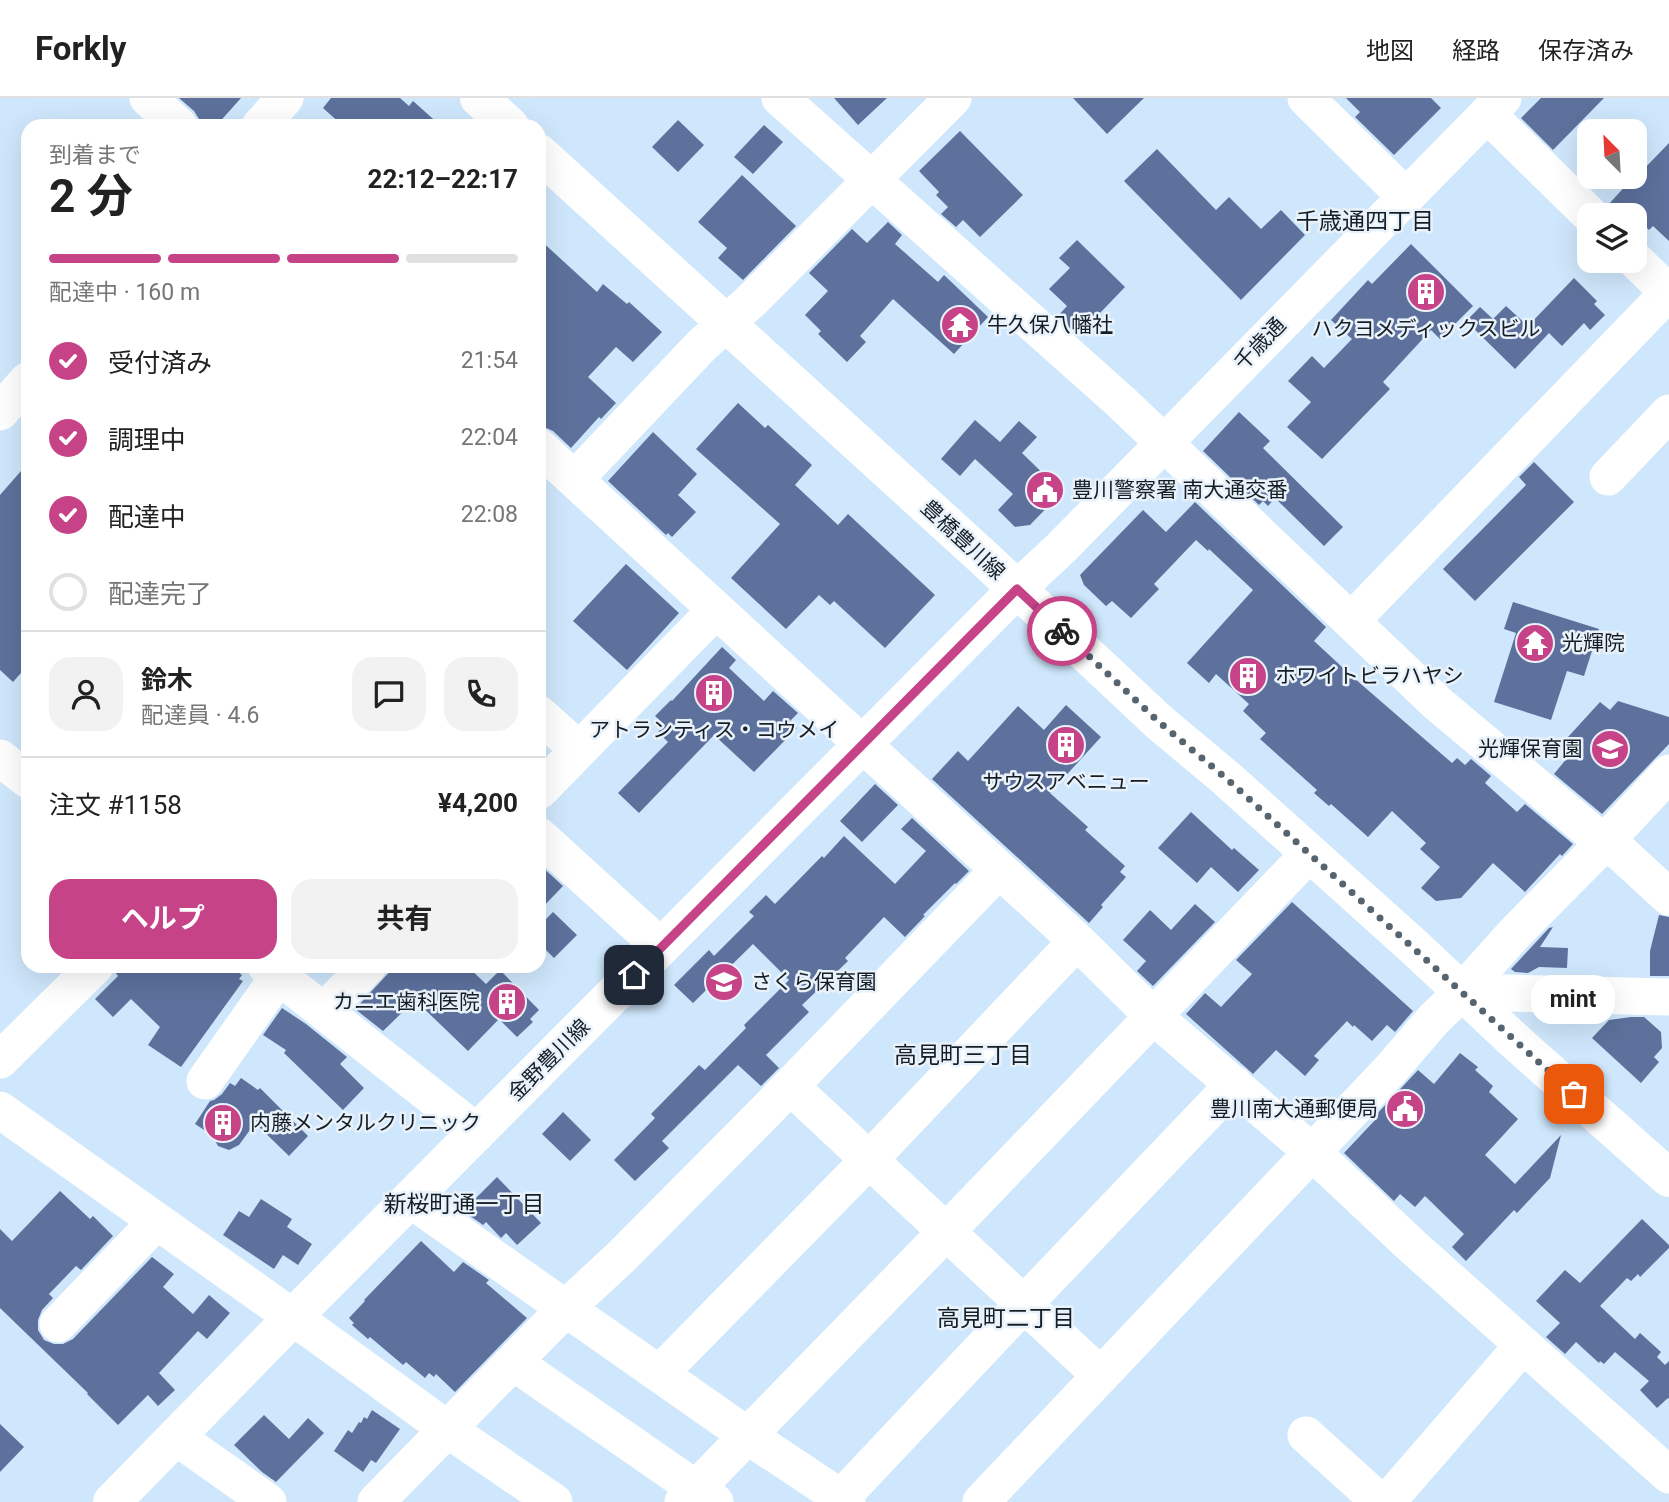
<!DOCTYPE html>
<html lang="ja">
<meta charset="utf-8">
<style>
:root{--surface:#fff;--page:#f2f2f2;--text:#222;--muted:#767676;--line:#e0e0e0;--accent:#c74388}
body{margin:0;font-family:Roboto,"Noto Sans JP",sans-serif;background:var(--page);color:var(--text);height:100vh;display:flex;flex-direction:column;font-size:26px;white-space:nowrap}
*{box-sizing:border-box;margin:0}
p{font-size:23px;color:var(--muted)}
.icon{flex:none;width:38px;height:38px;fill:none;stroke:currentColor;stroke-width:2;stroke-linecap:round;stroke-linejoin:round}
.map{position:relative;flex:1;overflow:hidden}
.sheet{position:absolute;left:21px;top:21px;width:525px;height:854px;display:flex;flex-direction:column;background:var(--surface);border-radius:21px;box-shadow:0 7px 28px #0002}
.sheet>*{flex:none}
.needle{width:46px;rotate:336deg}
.fabs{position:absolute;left:1577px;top:21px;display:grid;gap:14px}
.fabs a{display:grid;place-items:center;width:70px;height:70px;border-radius:14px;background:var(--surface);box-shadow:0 7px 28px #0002;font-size:35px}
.pin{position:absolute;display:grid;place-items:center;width:60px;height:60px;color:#fff;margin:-30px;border-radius:14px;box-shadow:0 4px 10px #0006}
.courier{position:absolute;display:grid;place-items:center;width:70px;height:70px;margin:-35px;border:5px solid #c74388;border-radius:50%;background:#fff;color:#222;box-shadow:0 2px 9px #0007}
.bubble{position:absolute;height:49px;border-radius:21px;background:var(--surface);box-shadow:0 7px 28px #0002;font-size:23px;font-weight:700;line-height:49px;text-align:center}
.head em{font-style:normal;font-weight:700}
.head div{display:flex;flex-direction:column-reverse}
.head{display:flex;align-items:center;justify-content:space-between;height:119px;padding:0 28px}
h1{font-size:46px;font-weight:700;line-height:52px}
.bar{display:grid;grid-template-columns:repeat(4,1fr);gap:10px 7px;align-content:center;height:84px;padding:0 28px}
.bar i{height:9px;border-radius:5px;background:var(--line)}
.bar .active{background:var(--accent)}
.bar p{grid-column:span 4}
.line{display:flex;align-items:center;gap:18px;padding:0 28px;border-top:2px solid var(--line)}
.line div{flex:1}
.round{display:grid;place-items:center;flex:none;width:74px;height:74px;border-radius:21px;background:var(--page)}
ol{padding:0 28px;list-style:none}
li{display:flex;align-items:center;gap:21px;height:77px}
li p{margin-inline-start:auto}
li .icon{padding:7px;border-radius:50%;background:var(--accent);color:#fff;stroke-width:4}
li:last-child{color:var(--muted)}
li i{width:38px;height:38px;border:4px solid var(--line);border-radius:50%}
.button{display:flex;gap:14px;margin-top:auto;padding:14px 28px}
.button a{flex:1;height:80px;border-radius:21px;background:var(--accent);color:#fff;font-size:28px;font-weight:700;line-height:80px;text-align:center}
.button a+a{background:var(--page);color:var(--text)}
header{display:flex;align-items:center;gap:42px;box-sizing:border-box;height:98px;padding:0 35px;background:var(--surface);border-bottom:2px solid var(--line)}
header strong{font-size:33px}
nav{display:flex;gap:38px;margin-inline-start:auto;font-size:24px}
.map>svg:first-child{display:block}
</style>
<header>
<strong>Forkly</strong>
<nav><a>地図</a><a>経路</a><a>保存済み</a></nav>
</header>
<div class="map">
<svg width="1669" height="1404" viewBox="0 0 1669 1404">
<rect width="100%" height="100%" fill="#cfe7fc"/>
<path fill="#5d719c" d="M179,0H241L216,28H200L199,21L194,13Z
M331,0H400L409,8L413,3L441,28H343L323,10Z
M834,0H887L858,27Z
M1073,0H1144L1107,36Z
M1346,0H1431L1441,10L1394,57L1355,19L1360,14Z
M1541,0H1604L1553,52L1521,20Z
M678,22L704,47L678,74L652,49Z
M764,27L783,44L753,76L734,59Z
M960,33L1023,97L980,139L963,122L956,129L941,116L948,109L936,97L939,94L919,73Z
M1669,45V143L1653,128L1649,132L1634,117H1610L1608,107L1639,73L1641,74Z
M1157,51L1216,112L1229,99L1261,131L1281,112L1305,137L1241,202L1124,83Z
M742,77L796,128L743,182L718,160L727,150L698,124Z
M888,124L902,137L895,146L938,184L944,177L988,219L954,256L893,201L860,238L866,244L847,264L818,236L821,233L805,217L828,193L809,175L852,131L867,145Z
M539,141L597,194L603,186L627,206L629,204L662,234L633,264L616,249L588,279L616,305L601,321L599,319L571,350L553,333L544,329H539Z
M1077,142L1125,189L1078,238L1057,219L1067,208L1049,191L1070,170L1059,160Z
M1411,146L1473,208L1440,241L1431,232L1383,284L1390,291L1322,361L1287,329L1311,304L1288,283L1312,258L1324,270L1352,241L1331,222L1368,182L1372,186Z
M1574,180L1597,203L1594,206L1605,217L1590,232L1584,225L1562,248L1549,235L1515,271L1466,223L1480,209L1493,221L1506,208L1528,228Z
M738,305L765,330L768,327L812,367L795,387L838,427L848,416L935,497L885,550L834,503L830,507L819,497L786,531L731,480L780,426L696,351Z
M1239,314L1270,343L1263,350L1343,429L1324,448L1275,400L1268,408L1263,403L1259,407L1203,353Z
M975,322L1000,344L1019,323L1037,339L1022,355L1062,394L1030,427L1015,429L998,412L1013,396L975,361L960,378L941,361Z
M653,334L697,376L678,397L696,414L672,439L668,435L666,437L608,383Z
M1534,364L1574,404L1475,503L1443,471L1526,387L1519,379Z
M28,365V567L13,584L0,572V397Z
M1195,404L1326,529L1314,543L1354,580L1452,665L1457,660L1465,667L1471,661L1491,678L1485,685L1517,714L1525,706L1573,746L1562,758L1560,756L1525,794L1493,765L1461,800L1436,803L1421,790L1440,769L1420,751L1426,745L1392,713L1368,739L1331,706L1329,708L1314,695L1317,692L1260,641L1266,635L1243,613L1249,606L1216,576L1209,585L1187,565L1253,492L1209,451L1208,453L1196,442L1154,486L1159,491L1131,520L1112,503L1106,508L1084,487L1080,477L1143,412L1166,434Z
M626,466L679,515L627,572L573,523Z
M1513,504L1599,531L1584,578L1567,573L1551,622L1494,604L1516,535L1504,531Z
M722,549L736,562L729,570L764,603L773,593L798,615L790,623L797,630L754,674L714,637L639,715L618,695L668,644L658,634L665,627L655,618L671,602L672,603Z
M1618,603L1669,619V646L1602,716L1554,676L1577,648L1568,639L1600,604L1610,612Z
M1066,607L1101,639L1050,695L1088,729L1085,732L1125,768L1120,774L1126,779L1101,807L1103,809L1089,825L932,681L958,653L968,663L1018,608L1044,632Z
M875,686L898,707L862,744L840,723Z
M1191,714L1232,752L1234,750L1259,772L1238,794L1211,769L1197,785L1158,750Z
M912,720L969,773L956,786L955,785L923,817L925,818L905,839L884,819L845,860L848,863L802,907L809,914L766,957L779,970L761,988L738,967L662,1043L669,1050L635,1083L614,1062L655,1020L651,1016L699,967L705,972L746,930L744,927L789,882L753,846L693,905L674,887L709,852L714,858L754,818L749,814L766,797L775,806L822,758L824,760L844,738L895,786L926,753L901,731Z
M539,766L563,788L539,813Z
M1292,804L1413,913L1395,934L1387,927L1372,943L1354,927L1353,929L1347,923L1314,958L1319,962L1305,978L1276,952L1253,976L1186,916L1205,895L1221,909L1252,876L1236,862Z
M1195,806L1215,824L1153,888L1137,873L1146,863L1123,842L1150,812L1171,832Z
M553,814L577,837L554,860L539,845V828Z
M1659,817L1669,819V878H1650V853Z
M1553,829L1540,849L1568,850L1567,870L1539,869L1528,875L1515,874L1511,871L1549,830Z
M115,868H230L242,877L239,881L243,883L181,969L148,947L160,929L131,901L113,919L95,901L118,878L115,874Z
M395,868H467L486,886L500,872L539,912L530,921L533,924L517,939L499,921L468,953L415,902L383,933L355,911Z
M282,910L306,926L347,959L340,966L364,990L343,1012L284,955L286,952L263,937Z
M1631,919H1644L1661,934L1662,950L1654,959L1659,964L1641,985L1592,940L1609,922Z
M1460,955L1478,969L1475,972L1493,988L1489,994L1518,1021L1485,1057L1515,1086L1561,1037L1550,1080L1517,1115L1514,1112L1466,1163L1452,1149L1464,1136L1425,1098L1415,1109L1400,1096L1394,1103L1344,1055L1377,1020L1375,1018L1418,972L1434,986Z
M241,980L258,992L260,990L308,1038L289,1058L255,1025L239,1047L229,1052L218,1048L212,1037L195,1026L210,1003L214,1002L222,996L230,985L235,988Z
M563,1014L591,1042L570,1063L542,1036Z
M497,1079L541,1125L517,1147L506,1135L501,1140L486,1124L483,1127L463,1113Z
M60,1093L90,1121L93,1118L113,1138L81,1172L76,1168L49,1196L53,1200L42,1212L38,1222V1232L44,1242L54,1246H63L73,1241L152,1159L174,1176L163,1189L193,1216L209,1197L230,1215L207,1241L198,1233L159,1275L175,1292L158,1308L148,1297L118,1327L87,1296L88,1295L0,1210V1131L12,1143Z
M261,1101L292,1121L287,1129L312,1146L298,1167L283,1157L274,1171L223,1137L239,1113L249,1119Z
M1642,1121L1669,1147V1150L1640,1179L1638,1176L1631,1183L1627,1180L1600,1208L1635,1241L1640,1235L1661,1254L1657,1259L1665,1267L1669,1263V1301L1668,1300L1657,1310L1640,1292L1649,1283L1615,1254L1604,1266L1600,1263L1599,1265L1576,1244L1565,1256L1546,1239L1560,1225L1536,1203L1565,1172L1580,1185Z
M421,1143L454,1174L463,1164L489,1182L486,1185L527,1220L455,1294L436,1276L434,1279L429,1275L425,1280L406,1264L403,1267L370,1239L368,1241L352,1227L354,1225L349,1220L365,1203L364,1202Z
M372,1312L400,1331L376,1365L371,1362L363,1374L334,1353L348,1332L352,1335L359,1324L361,1325L364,1319L367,1321Z
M264,1317L289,1341L308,1320L324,1335L276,1384L262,1374L234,1347Z
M0,1326L24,1349L0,1374Z"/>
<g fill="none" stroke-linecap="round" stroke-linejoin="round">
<path stroke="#fff" stroke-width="37" d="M148,0L179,28
M780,0L1121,304L1437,605L1604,745L1621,755L1669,799
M1306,0L1405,98
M1487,16L1590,117
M260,28L285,0
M1634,161L1669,195
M0,314L28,282
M539,349L1077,843L1153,918L1311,1053L1412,1148L1669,1377
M1608,379L1669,315
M575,381L702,247L752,202L953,0
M1017,491L1061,450L1503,0
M1351,523L1669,194
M539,616L579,652
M0,660L28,682
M539,693L716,512
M539,738L661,849
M266,868L459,1020L476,1036
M1462,894L1669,899
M324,913L368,868
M0,962L95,868
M205,983L279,878
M790,988L1100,1277
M0,1012L322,1240L447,1331L554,1404
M411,1102L748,1338L847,1404
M58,1226L157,1123
M513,1264L715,1404
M660,1275L868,1063L1077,843
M1306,1337L1380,1404
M176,1339L268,1404
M841,1400L1023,1207L1234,986
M376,1404L566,1210L622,1158L766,1013L999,772
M683,1404L945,1135L1310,755
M981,1404L1391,971L1434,921L1462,894L1513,837L1604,745L1669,675
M1387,1404L1523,1247"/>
<path stroke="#fff" stroke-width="38" d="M479,0L510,28
M539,55L985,461L1159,624L1227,681L1412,847L1517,945L1669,1080
M112,1404L293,1219L1017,491"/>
</g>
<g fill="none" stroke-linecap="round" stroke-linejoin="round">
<path stroke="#566470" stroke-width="7" stroke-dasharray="0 12.6" d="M1062,533L1159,624L1227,681L1574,996"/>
<path stroke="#c74388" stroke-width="9" d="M634,877L1017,491L1062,533"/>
</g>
<defs>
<symbol id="building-disc" viewBox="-11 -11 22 22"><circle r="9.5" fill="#c74388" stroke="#e9f2fb"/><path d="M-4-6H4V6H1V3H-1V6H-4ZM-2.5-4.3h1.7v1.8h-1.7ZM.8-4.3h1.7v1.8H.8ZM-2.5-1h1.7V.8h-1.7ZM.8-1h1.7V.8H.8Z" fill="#fff"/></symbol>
<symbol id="temple-disc" viewBox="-11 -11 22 22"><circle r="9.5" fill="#c74388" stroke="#e9f2fb"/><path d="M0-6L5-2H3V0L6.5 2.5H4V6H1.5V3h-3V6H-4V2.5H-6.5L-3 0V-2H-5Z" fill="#fff"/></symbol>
<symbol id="civic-disc" viewBox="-11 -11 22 22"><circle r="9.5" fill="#c74388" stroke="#e9f2fb"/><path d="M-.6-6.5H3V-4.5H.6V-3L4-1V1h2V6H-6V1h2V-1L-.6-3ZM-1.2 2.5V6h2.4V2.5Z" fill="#fff"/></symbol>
<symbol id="school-disc" viewBox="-11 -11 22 22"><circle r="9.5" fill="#c74388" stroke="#e9f2fb"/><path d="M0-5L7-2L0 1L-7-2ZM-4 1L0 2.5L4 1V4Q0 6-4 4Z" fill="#fff"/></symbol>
</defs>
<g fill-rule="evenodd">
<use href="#building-disc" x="1404" y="172" width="44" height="44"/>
<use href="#temple-disc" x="938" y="205" width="44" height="44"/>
<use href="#civic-disc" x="1023" y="370" width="44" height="44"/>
<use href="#temple-disc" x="1513" y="523" width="44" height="44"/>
<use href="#building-disc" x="1226" y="556" width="44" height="44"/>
<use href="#building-disc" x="692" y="573" width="44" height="44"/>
<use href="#building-disc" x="1044" y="625" width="44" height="44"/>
<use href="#school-disc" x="1588" y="629" width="44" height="44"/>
<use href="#school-disc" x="702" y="862" width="44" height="44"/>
<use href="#building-disc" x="485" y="882" width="44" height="44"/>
<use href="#civic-disc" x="1383" y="989" width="44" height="44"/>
<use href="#building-disc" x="201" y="1003" width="44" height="44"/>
</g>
<g text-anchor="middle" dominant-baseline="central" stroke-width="5" stroke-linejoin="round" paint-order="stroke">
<g font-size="21" fill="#151e25" stroke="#e9f2fb" text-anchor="start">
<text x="987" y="227">牛久保八幡社</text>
<text x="1426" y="231" text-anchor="middle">ハクヨメディックスビル</text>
<text x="1072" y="392">豊川警察署 南大通交番</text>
<text x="1562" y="545">光輝院</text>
<text x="1275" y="578">ホワイトビラハヤシ</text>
<text x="714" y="632" text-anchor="middle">アトランティス・コウメイ</text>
<text x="1583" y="651" text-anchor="end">光輝保育園</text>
<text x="1066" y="684" text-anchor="middle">サウスアベニュー</text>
<text x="751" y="884">さくら保育園</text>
<text x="480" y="904" text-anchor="end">カニエ歯科医院</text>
<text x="1378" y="1011" text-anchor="end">豊川南大通郵便局</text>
<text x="250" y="1025">内藤メンタルクリニック</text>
</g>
<g font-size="21" fill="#151e25" stroke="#e9f2fb">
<text transform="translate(1260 246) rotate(-46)">千歳通</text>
<text transform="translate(963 442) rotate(43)">豊橋豊川線</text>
<text transform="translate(549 962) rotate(-45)">金野豊川線</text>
</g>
<g font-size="23" fill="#151e25" stroke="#e9f2fb">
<text x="1365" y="123">千歳通四丁目</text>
<text x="963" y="957">高見町三丁目</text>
<text x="464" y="1106">新桜町通一丁目</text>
<text x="1006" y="1220">高見町二丁目</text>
</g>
</g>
</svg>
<div class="fabs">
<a><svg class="needle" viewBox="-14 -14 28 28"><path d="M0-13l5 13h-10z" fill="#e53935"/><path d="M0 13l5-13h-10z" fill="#767676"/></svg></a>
<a><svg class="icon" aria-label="layers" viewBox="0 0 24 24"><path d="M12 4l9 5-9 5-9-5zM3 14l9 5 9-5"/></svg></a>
</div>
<div class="pin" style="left:1574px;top:996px;background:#ea580c"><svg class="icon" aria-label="bag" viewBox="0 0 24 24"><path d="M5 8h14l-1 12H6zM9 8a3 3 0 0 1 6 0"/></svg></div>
<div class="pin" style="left:634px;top:877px;background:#1f2937"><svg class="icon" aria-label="home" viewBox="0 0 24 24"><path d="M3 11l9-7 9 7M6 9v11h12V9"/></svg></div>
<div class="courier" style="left:1062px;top:533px"><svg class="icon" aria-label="bike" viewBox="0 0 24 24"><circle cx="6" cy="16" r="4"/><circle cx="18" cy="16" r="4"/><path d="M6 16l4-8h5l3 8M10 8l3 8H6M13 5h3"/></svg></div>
<div class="bubble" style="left:1531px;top:877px;width:84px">mint</div>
<section class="sheet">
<div class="head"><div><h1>2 分</h1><p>到着まで</p></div><em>22:12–22:17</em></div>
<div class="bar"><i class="active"></i><i class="active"></i><i class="active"></i><i></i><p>配達中 · 160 m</p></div>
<ol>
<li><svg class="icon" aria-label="check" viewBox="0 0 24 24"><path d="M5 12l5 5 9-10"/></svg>受付済み<p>21:54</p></li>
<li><svg class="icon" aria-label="check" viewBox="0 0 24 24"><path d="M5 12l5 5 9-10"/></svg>調理中<p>22:04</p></li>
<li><svg class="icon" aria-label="check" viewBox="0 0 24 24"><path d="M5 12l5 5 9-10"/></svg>配達中<p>22:08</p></li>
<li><i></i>配達完了</li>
</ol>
<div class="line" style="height:126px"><a class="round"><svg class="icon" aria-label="person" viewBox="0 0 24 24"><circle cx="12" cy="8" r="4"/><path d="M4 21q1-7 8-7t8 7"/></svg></a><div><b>鈴木</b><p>配達員 · 4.6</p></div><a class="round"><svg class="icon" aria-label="chat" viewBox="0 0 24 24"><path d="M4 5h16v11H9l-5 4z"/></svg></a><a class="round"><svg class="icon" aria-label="phone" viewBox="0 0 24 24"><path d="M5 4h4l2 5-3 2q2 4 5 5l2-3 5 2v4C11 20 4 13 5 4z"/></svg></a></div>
<div class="line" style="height:91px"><div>注文 #1158</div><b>¥4,200</b></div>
<div class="button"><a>ヘルプ</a><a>共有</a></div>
</section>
</div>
